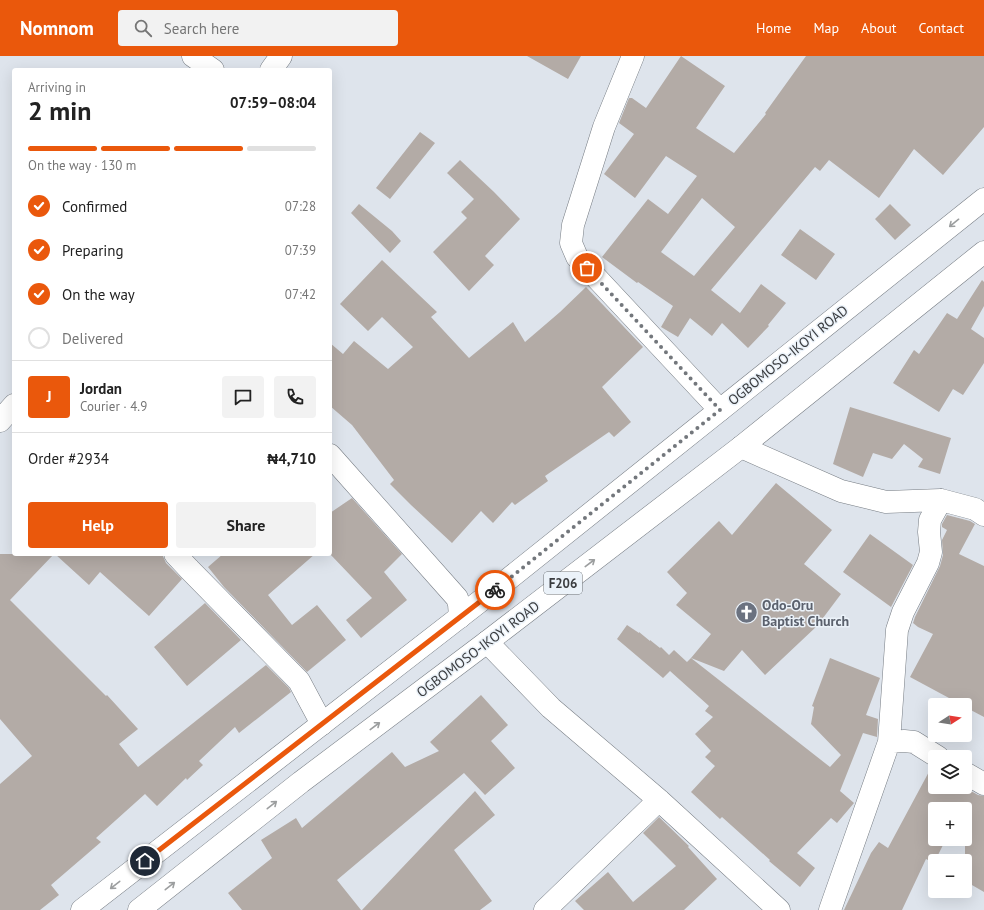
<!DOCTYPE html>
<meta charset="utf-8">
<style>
:root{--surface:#fff;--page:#f2f2f2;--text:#222;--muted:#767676;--line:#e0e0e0;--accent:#ea580c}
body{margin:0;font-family:"PT Sans",sans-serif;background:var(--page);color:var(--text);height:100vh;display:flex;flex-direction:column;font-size:15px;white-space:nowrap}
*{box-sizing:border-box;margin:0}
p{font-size:13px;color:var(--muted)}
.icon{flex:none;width:22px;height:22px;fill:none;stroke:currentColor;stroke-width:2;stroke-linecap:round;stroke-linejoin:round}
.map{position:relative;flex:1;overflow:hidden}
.panel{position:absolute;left:12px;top:12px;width:320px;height:488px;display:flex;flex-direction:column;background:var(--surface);border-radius:4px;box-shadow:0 4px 16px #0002}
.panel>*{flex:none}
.needle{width:26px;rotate:78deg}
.buttons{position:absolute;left:928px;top:642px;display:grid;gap:8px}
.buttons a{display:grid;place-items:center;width:44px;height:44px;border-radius:4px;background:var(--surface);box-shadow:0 4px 16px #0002;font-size:20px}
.pin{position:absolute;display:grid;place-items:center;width:34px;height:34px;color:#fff;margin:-17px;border:2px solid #fff;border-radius:50%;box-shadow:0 1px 4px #0007}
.courier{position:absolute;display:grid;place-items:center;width:40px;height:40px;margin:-20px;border:3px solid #ea580c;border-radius:50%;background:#fff;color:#222;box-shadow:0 1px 5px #0007}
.headline em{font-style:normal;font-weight:600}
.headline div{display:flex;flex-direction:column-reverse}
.headline{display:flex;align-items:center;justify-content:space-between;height:68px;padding:0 16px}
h1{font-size:26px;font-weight:600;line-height:30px}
.bar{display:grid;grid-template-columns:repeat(4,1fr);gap:6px 4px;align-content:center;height:48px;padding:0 16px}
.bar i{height:5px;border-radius:3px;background:var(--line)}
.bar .current{background:var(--accent)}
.bar p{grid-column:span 4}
.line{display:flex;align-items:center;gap:10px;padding:0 16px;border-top:1px solid var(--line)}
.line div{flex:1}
.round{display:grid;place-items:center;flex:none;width:42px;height:42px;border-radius:4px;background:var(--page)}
ol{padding:0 16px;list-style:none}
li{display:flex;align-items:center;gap:12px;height:44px}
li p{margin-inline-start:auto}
li .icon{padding:4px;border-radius:50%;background:var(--accent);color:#fff;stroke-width:4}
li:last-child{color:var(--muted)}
li i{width:22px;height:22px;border:2px solid var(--line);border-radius:50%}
.action{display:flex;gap:8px;margin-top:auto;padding:8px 16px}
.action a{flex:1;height:46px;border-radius:4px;background:var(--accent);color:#fff;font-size:16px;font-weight:600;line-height:46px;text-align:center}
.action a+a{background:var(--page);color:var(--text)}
header{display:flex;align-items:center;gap:24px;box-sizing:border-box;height:56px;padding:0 20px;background:var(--accent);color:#fff}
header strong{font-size:19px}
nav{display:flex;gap:22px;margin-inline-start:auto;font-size:14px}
.search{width:280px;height:36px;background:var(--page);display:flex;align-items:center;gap:10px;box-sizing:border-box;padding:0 14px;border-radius:4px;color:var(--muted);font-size:15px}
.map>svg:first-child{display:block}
</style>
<header>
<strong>Nomnom</strong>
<div class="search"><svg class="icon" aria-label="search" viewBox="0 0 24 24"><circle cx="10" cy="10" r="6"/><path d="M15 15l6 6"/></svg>Search here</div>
<nav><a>Home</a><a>Map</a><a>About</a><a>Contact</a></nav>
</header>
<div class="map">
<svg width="984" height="854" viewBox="0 0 984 854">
<rect width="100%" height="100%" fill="#dee4ec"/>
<path fill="#b3aba6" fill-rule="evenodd" d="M527,0H581L568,23Z
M681,0L725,30L696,72L734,97L766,58L765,57L806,0H984V71L943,119L914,93L879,142L829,104L820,115L815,111L711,234L740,257L761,228L786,247L768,269L769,270L748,292L722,267L712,280L690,262L678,281L661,271L673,250L638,226L637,227L602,201L648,143L668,158L697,120L666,100L635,142L604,118L634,78L619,67L629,42H632L646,52ZM702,142L735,171L694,220L661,196Z
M420,76L435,87L390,143L376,132Z
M460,104L494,136L520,163L485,200L494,209L469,235L433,196L467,162L461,156L474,143L447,117Z
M359,148L392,175L401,185L390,197L351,157Z
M890,148L911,169L895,184L875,163Z
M800,173L835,198L816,224L781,199Z
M382,204L437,256L431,261L469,302L513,266L525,286L560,256L586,231L643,291L602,331L631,366L614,381L609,376L545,420L548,425L515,449L512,446L493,467L481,455L452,487L411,449L390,428L394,424L352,369L330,350V287L343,298L354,285L388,313L413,291L382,261L368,275L340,248Z
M982,224L984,226V250L971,273L984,282V307L963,339L953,333L939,356L893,327L914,294L919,298L947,257L957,263Z
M850,351L951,382L940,418L918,411L923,403L904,388L892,403L873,397L863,421L833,408Z
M776,427L832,474L804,508L841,538L817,570L765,619L742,594L724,615L691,602L711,578L676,549L687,537L667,516L719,465L732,479Z
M352,442L402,498L384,516L407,544L361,582L346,564L372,542L330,498V457Z
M947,459L970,465L975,468L959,498L984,510V661L965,651V649H962L910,621L933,578L918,571L913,567L915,561L940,510L943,499L942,484L947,474L942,471V468Z
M870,478L913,509L891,551L843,516Z
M0,498H54L10,544L106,640L107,639L138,673L119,688L138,711L266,609L289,632L291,636L239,677L235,671L199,705L203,709L187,724L186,722L157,750L145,738L96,782L101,786L51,829L59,839L40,854H0V728L32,700L0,663Z
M55,498H162L166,507L182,523L149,560L100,516L89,529Z
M223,498H315L268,539L292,569L317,549L346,584L307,616L224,531L208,511Z
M205,547L241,584L187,630L154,591Z
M627,569L639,577V576L650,585V584L660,592L661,591L669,599L674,594L687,606L691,602L830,711L841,699L811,668L814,651L812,650L830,602L880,622L866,659L878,663L877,681L863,677L840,735L854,747L837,767L831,762L797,797L815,812L800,831L769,805L770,804L722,761L720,763L691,736L715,710L705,701L711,695L695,678L713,661L705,655L709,650L670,615L663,622L617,583Z
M481,639L508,669L491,685L515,712L485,739L464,717L337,824L361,854H242L228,837L272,802L261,784L296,762L302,772L392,696L405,711L439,695L430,686Z
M931,712L935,714V731H964L978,739L984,740V836L965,825V748L962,753H935V783H946L934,807L926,803L902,854H844L871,797L879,786L888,792Z
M475,735L495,759L454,794L492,845L480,854H362Z
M659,761L689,790L688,791L717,823L684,854H584L575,845L608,816L633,846L676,810L643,777Z"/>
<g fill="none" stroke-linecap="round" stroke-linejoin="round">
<defs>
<path id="minor" d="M193,0L213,14
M633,0L604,71L573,169L571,187L577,201L720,354
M271,14L281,0
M0,365L14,349
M741,391L841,435L886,446L941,444L975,453L984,459
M330,399L457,542L459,548L460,561
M175,498L189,513L299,625L322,668
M487,586L551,652L659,744L779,854
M889,686L897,574L903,556L928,507L931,496L929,476L930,464L941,444
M965,717L984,728
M545,854L659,744
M830,854L889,686L904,685L914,686L938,701"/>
<path id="major" d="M82,854L501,529L984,143
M139,854L301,726L487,586L741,391L984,196"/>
</defs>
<use href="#minor" stroke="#767c83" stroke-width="23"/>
<use href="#major" stroke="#767c83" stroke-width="23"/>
<use href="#minor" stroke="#fff" stroke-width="22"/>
<use href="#major" stroke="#fff" stroke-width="22"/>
</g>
<defs><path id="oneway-shaft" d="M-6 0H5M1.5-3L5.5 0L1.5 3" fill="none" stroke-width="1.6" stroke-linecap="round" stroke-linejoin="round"/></defs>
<g stroke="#9c9e9f">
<use href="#oneway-shaft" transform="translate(954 167) rotate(141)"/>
<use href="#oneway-shaft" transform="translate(590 507) rotate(-37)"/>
<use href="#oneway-shaft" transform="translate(375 670) rotate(-37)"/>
<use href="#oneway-shaft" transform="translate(272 749) rotate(-38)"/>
<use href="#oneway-shaft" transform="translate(115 829) rotate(142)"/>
<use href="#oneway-shaft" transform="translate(170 830) rotate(-38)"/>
</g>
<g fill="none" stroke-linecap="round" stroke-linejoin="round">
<path stroke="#73777c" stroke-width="4" stroke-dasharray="0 7.2" d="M495,534L720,354L587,212"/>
<path stroke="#ea580c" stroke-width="5" d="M145,805L495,534"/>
</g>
<defs>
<symbol id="church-disc" viewBox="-11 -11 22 22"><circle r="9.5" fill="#6b7280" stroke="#ebf2f9"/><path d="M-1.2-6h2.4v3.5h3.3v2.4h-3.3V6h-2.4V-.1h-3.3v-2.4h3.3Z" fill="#fff"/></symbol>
</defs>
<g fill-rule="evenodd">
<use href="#church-disc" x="734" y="544" width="25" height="25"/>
</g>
<g text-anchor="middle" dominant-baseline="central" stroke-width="3" stroke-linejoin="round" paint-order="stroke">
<rect fill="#ebf2f9" stroke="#6f7377" stroke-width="1" x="544" y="516" width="38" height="22" rx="3"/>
<g font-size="13" font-weight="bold" fill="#3a3c3f">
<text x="563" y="527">F206</text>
</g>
<g font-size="14" fill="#3a3c3f" stroke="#ebf2f9">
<text transform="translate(788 299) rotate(-39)">OGBOMOSO-IKOYI ROAD</text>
<text transform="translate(478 593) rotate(-37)">OGBOMOSO-IKOYI ROAD</text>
</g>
<g font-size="14" font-weight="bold" fill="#5b616d" stroke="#ebf2f9" text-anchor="start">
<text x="762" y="549">Odo-Oru<tspan x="762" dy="16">Baptist Church</tspan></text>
</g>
</g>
</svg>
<div class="buttons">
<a><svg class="needle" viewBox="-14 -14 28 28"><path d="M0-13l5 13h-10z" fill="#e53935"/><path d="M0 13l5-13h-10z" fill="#767676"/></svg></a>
<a><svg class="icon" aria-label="layers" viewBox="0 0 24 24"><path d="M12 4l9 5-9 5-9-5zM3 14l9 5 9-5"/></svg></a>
<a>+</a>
<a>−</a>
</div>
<div class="pin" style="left:587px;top:212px;background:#ea580c"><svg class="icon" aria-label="bag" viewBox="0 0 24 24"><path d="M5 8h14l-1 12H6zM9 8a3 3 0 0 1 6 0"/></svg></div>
<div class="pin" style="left:145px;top:805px;background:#1f2937"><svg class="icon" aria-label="home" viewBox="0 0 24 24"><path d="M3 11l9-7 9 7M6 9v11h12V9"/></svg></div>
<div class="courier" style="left:495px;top:534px"><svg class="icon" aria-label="bike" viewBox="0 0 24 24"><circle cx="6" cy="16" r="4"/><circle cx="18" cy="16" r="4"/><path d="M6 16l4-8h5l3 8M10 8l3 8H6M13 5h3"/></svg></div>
<section class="panel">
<div class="headline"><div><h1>2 min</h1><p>Arriving in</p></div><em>07:59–08:04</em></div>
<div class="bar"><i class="current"></i><i class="current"></i><i class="current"></i><i></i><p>On the way · 130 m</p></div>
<ol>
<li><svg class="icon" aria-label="check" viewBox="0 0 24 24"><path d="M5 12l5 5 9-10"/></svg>Confirmed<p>07:28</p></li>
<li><svg class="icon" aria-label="check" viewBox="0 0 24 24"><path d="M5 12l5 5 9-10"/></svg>Preparing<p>07:39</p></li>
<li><svg class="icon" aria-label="check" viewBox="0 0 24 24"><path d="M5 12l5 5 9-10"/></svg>On the way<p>07:42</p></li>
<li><i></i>Delivered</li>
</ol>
<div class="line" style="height:72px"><b class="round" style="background:var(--accent);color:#fff">J</b><div><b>Jordan</b><p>Courier · 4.9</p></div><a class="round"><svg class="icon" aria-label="chat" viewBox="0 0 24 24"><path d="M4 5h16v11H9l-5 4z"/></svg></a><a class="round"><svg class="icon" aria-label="phone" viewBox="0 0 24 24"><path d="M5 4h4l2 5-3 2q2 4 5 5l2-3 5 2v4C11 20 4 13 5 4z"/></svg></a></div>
<div class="line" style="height:52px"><div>Order #2934</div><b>₦4,710</b></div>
<div class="action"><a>Help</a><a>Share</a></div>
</section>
</div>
